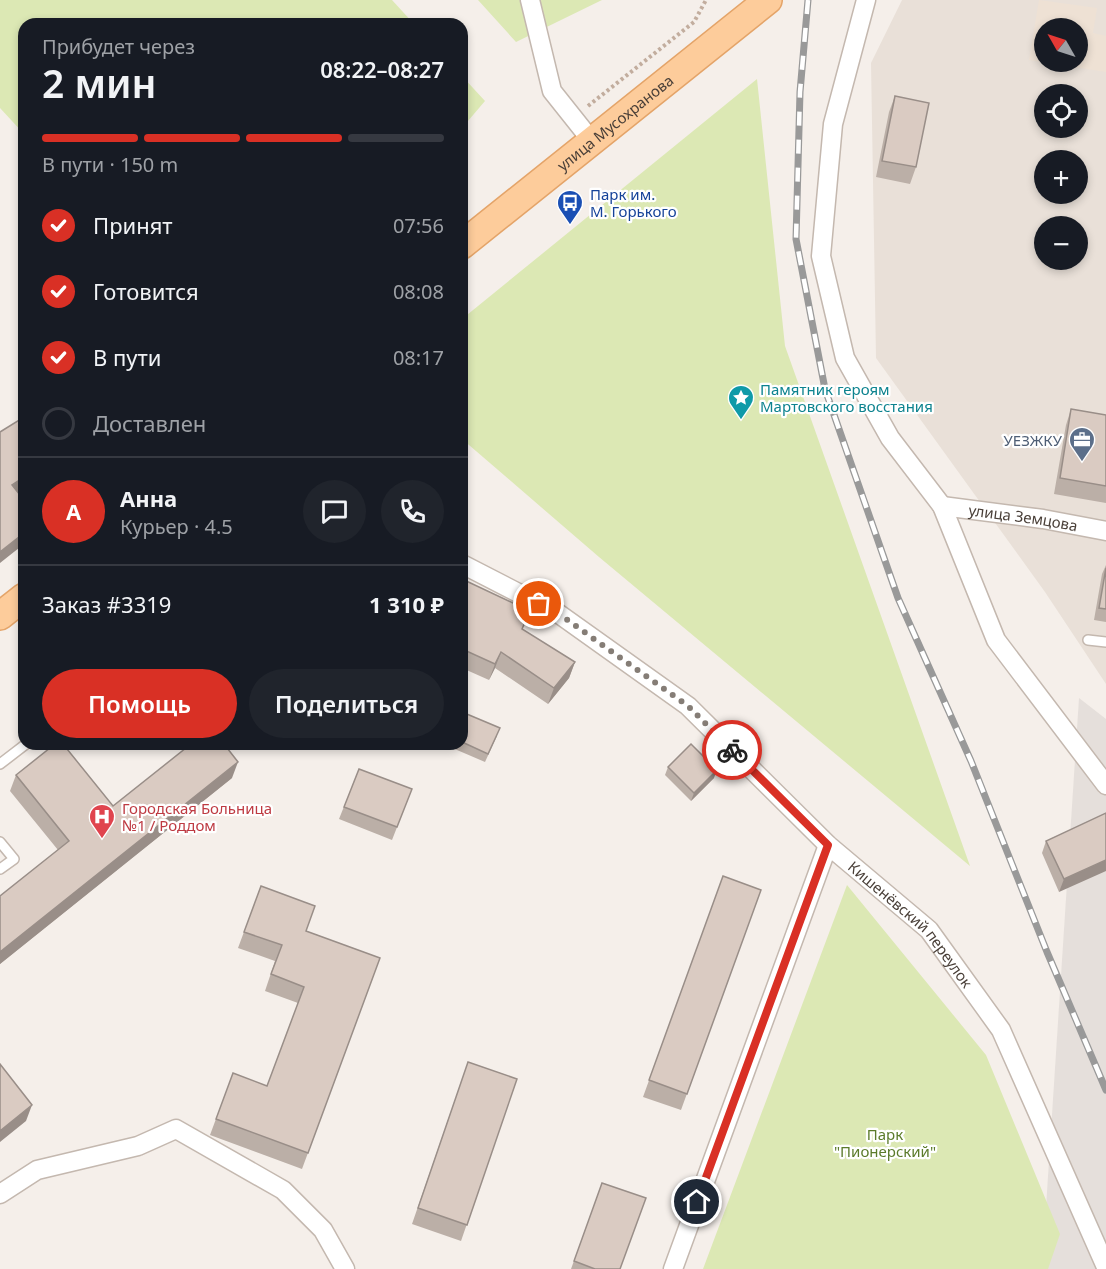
<!DOCTYPE html>
<html lang="ru">
<meta charset="utf-8">
<style>
:root{--surface:#171b24;--page:#20242c;--text:#f1f3f6;--muted:#9ea1a6;--line:#363941;--accent:#d93025}
body{margin:0;font-family:"Noto Sans",sans-serif;background:var(--page);color:var(--text);height:100vh;display:flex;flex-direction:column;font-size:22px;white-space:nowrap}
*{box-sizing:border-box;margin:0}
p{font-size:20px;color:var(--muted)}
.icon{flex:none;width:33px;height:33px;fill:none;stroke:currentColor;stroke-width:2;stroke-linecap:round;stroke-linejoin:round}
.map{position:relative;flex:1;overflow:hidden}
.details{position:absolute;left:18px;top:18px;width:450px;height:732px;display:flex;flex-direction:column;background:var(--surface);border-radius:18px;box-shadow:0 3px 9px #0003}
.details>*{flex:none}
.needle{width:39px;rotate:309deg}
.controls{position:absolute;left:1034px;top:18px;display:grid;gap:12px}
.controls a{display:grid;place-items:center;width:54px;height:54px;border-radius:50%;background:var(--surface);box-shadow:0 3px 9px #0003;font-size:30px}
.pin{position:absolute;display:grid;place-items:center;width:51px;height:51px;color:#fff;margin:-26px;border:3px solid #fff;border-radius:50%;box-shadow:0 2px 6px #0007}
.courier{position:absolute;display:grid;place-items:center;width:60px;height:60px;margin:-30px;border:4px solid #d93025;border-radius:50%;background:#fff;color:#222;box-shadow:0 2px 8px #0007}
.head em{font-style:normal;font-weight:600}
.head div{display:flex;flex-direction:column-reverse}
.head{display:flex;align-items:center;justify-content:space-between;height:102px;padding:0 24px}
h1{font-size:39px;font-weight:600;line-height:45px}
.bar{display:grid;grid-template-columns:repeat(4,1fr);gap:9px 6px;align-content:center;height:72px;padding:0 24px}
.bar i{height:8px;border-radius:4px;background:var(--line)}
.bar .active{background:var(--accent)}
.bar p{grid-column:span 4}
.line{display:flex;align-items:center;gap:15px;padding:0 24px;border-top:2px solid var(--line)}
.line div{flex:1}
.round{display:grid;place-items:center;flex:none;width:63px;height:63px;border-radius:32px;background:var(--page)}
ol{padding:0 24px;list-style:none}
li{display:flex;align-items:center;gap:18px;height:66px}
li p{margin-inline-start:auto}
li .icon{padding:6px;border-radius:50%;background:var(--accent);color:#fff;stroke-width:4}
li:last-child{color:var(--muted)}
li i{width:33px;height:33px;border:3px solid var(--line);border-radius:50%}
.primary-button{display:flex;gap:12px;margin-top:auto;padding:12px 24px}
.primary-button a{flex:1;height:69px;border-radius:36px;background:var(--accent);color:#fff;font-size:24px;font-weight:600;line-height:69px;text-align:center}
.primary-button a+a{background:var(--page);color:var(--text)}
.map>svg:first-child{display:block}
</style>
<div class="map">
<svg width="1106" height="1269" viewBox="0 0 1106 1269">
<rect width="100%" height="100%" fill="#f5efea"/>
<path fill="#e9e0d8" fill-rule="evenodd" d="M902,0H1106V684L1045,592L876,358L871,63ZM1044,28H1077V62H1044ZM1044,94H1077V128H1044ZM1044,160H1077V194H1044ZM1044,226H1077V260H1044Z"/>
<path fill="#e5dfdb" d="M1079,698L1106,719V1269H1042Z"/>
<path fill="#eee1d4" fill-rule="evenodd" d="M1039,0L1097,8L1093,33L1106,36V72L1029,60ZM1044,28H1077V62H1044Z"/>
<path fill="#dce8b4" d="M0,0H392L414,24H24V134L0,108Z
M478,0H602L516,42Z
M462,76L485,101L462,128Z
M757,79L785,346L970,866L599,557L462,439V319Z
M847,885L986,1055L1060,1234L1048,1269H703Z"/>
<g fill="none" stroke-linecap="round" stroke-linejoin="round">
<defs>
<path id="lane" d="M1088,640L1106,642
M0,764L26,744
M0,842L14,859L0,869"/>
<g id="street">
<path d="M530,0L552,91L591,140"/>
<path d="M866,0L833,124L821,256L845,358L890,438L942,506L996,640L1106,785"/>
<path id="s1" d="M942,506L1043,519L1106,531"/>
<path id="s2" d="M462,564L559,614L688,706L828,845L929,930L1001,1030L1106,1267"/>
<path d="M0,1194L37,1170L138,1146L176,1129L283,1190L323,1230L345,1269"/>
<path d="M673,1269L828,845"/>
</g>
<g id="primary">
<path id="s3" d="M462,245L768,0"/>
<path d="M0,616L24,597"/>
</g>
</defs>
<use href="#lane" stroke="#c4b8af" stroke-width="12"/>
<use href="#street" stroke="#c4b8af" stroke-width="21"/>
<use href="#primary" stroke="#e4a469" stroke-width="30"/>
<path stroke="#c2ad9e" stroke-width="4" stroke-dasharray="3 3" stroke-linecap="butt" d="M588,106L694,22L706,0"/>
<use href="#lane" stroke="#fff" stroke-width="9"/>
<use href="#street" stroke="#fff" stroke-width="18"/>
<use href="#primary" stroke="#fdcc9b" stroke-width="27"/>
<defs>
<path id="rail" d="M808,0L800,92L796,239L825,389L898,598L971,761L1047,952L1106,1090"/>
</defs>
<use href="#rail" stroke="#999" stroke-width="7"/>
<use href="#rail" stroke="#fff" stroke-width="4.5" stroke-dasharray="14" stroke-linecap="butt"/>
</g>
<path fill="#bbafa7" d="M895,96L916,167L910,184L876,177L889,112Z
M1071,409L1106,415V503L1054,494L1066,425Z
M1106,565V622L1094,620L1102,574Z
M462,579L523,630L575,662L569,678L548,704L495,668L489,680L462,668Z
M462,712L497,736L485,762L443,744H462Z
M668,767L714,778L691,801L665,775Z
M359,769L412,789L392,840L339,819Z
M16,775L113,806L232,778L0,964V896L58,850L10,791Z
M1106,813L1059,892L1042,853L1046,841Z
M723,876L761,890L681,1110L643,1097Z
M261,886L306,931L380,958L302,1169L210,1135L233,1073L267,1086L298,1003L265,991L275,961L238,948Z
M468,1062L517,1079L461,1241L412,1224Z
M602,1183L620,1269H571Z"/>
<path fill="#998e88" d="M24,477V488L6,500L12,485Z
M24,533V544L0,563V552Z
M501,652L495,668L489,680L495,664Z
M575,662L569,678L548,704L554,688Z
M238,762L232,778L0,964V952Z
M717,770L714,778L691,801L694,793Z
M1106,860V871L1059,892L1064,879Z
M32,1105L26,1121L0,1142V1131Z"/>
<path fill="#dacbc2" stroke="#998e88" stroke-width="1.5" d="M895,96L929,103L916,167L882,161Z
M1071,409L1106,415V486L1060,478Z
M24,417V477L12,485L24,500V533L0,552V432Z
M1106,568V609L1099,608Z
M462,579L530,611L522,629L575,662L554,688L501,652L495,664L462,649Z
M462,712L500,728L488,754L462,742Z
M55,744H63L113,806L191,744H224L238,762L0,952V896L69,841L16,775Z
M691,744L717,770L694,793L668,767Z
M359,769L412,789L397,827L344,807Z
M1106,813V860L1064,879L1046,841Z
M723,876L761,890L687,1094L649,1080Z
M261,886L315,906L306,931L380,958L308,1153L216,1119L233,1073L267,1086L304,987L271,974L282,945L244,932Z
M468,1062L517,1079L467,1225L418,1208Z
M0,1064L32,1105L0,1131Z
M602,1183L646,1198L620,1269H595L574,1261Z"/>
<g fill="none" stroke-linecap="round" stroke-linejoin="round">
<path stroke="#857d76" stroke-width="6" stroke-dasharray="0 10.8" d="M539,604L559,614L688,706L732,750"/>
<path stroke="#d93025" stroke-width="8" d="M697,1202L828,845L732,750"/>
</g>
<defs>
<symbol id="bus-pin" viewBox="-11 -11 22 30"><path d="M0 17L-7.5 6A9.5 9.5 0 1 1 7.5 6Z" fill="#1a4fb4" stroke="#fff"/><path d="M-5-6H5V4H4V6H2V4H-2V6H-4V4H-5ZM-3.5-4V0h7V-4ZM-3.5 1.2v1.5H-2V1.2ZM2 1.2v1.5H3.5V1.2Z" fill="#fff"/></symbol>
<symbol id="sight-pin" viewBox="-11 -11 22 30"><path d="M0 17L-7.5 6A9.5 9.5 0 1 1 7.5 6Z" fill="#0f9aa8" stroke="#fff"/><path d="M0-6L1.8-2.2L6-1.7L2.9 1.2L3.7 5.4L0 3.3L-3.7 5.4L-2.9 1.2L-6-1.7L-1.8-2.2Z" fill="#fff"/></symbol>
<symbol id="office-pin" viewBox="-11 -11 22 30"><path d="M0 17L-7.5 6A9.5 9.5 0 1 1 7.5 6Z" fill="#5c6f8a" stroke="#fff"/><path d="M-6-3h4V-5.5h4V-3h4V5H-6ZM-1-4.5V-3h2v-1.5ZM-6 0V1H6V0Z" fill="#fff"/></symbol>
<symbol id="hospital-pin" viewBox="-11 -11 22 30"><path d="M0 17L-7.5 6A9.5 9.5 0 1 1 7.5 6Z" fill="#e0444e" stroke="#fff"/><path d="M-5-5h3v3.5h4V-5h3V5h-3V1.5h-4V5h-3Z" fill="#fff"/></symbol>
</defs>
<g fill-rule="evenodd">
<use href="#bus-pin" x="555" y="188" width="30" height="40"/>
<use href="#sight-pin" x="726" y="383" width="30" height="40"/>
<use href="#office-pin" x="1067" y="425" width="30" height="40"/>
<use href="#hospital-pin" x="87" y="802" width="30" height="40"/>
</g>
<g text-anchor="middle" dominant-baseline="central" stroke-width="4.5" stroke-linejoin="round" paint-order="stroke">
<g font-size="15" fill="#493f38" stroke="#fff">
<text stroke="none"><textPath href="#s3" startOffset="196">улица Мусохранова</textPath></text>
<text stroke="none"><textPath href="#s1" startOffset="82">улица Земцова</textPath></text>
<text stroke="none"><textPath href="#s2" startOffset="580">Кишенёвский переулок</textPath></text>
</g>
<g font-size="15" fill="#164399" stroke="#fff" text-anchor="start">
<text x="590" y="194">Парк им.<tspan x="590" dy="17">М. Горького</tspan></text>
</g>
<g font-size="15" fill="#0d838f" stroke="#fff" text-anchor="start">
<text x="760" y="389">Памятник героям<tspan x="760" dy="17">Мартовского восстания</tspan></text>
</g>
<g font-size="15" fill="#4e5e75" stroke="#fff" text-anchor="end">
<text x="1062" y="440">УЕЗЖКУ</text>
</g>
<g font-size="15" fill="#be3a42" stroke="#fff" text-anchor="start">
<text x="122" y="808">Городская Больница<tspan x="122" dy="17">№1 / Роддом</tspan></text>
</g>
<g font-size="15" fill="#5b7b2b" stroke="#fff">
<text x="885" y="1134">Парк<tspan x="885" dy="17">"Пионерский"</tspan></text>
</g>
</g>
</svg>
<div class="controls">
<a><svg class="needle" viewBox="-14 -14 28 28"><path d="M0-13l5 13h-10z" fill="#e53935"/><path d="M0 13l5-13h-10z" fill="#9ea1a6"/></svg></a>
<a><svg class="icon" aria-label="locate" viewBox="0 0 24 24"><circle cx="12" cy="12" r="6"/><path d="M12 2v4M12 18v4M2 12h4M18 12h4"/></svg></a>
<a>+</a>
<a>−</a>
</div>
<div class="pin" style="left:539px;top:604px;background:#ea580c"><svg class="icon" aria-label="bag" viewBox="0 0 24 24"><path d="M5 8h14l-1 12H6zM9 8a3 3 0 0 1 6 0"/></svg></div>
<div class="pin" style="left:697px;top:1202px;background:#1f2937"><svg class="icon" aria-label="home" viewBox="0 0 24 24"><path d="M3 11l9-7 9 7M6 9v11h12V9"/></svg></div>
<div class="courier" style="left:732px;top:750px"><svg class="icon" aria-label="bike" viewBox="0 0 24 24"><circle cx="6" cy="16" r="4"/><circle cx="18" cy="16" r="4"/><path d="M6 16l4-8h5l3 8M10 8l3 8H6M13 5h3"/></svg></div>
<section class="details">
<div class="head"><div><h1>2 мин</h1><p>Прибудет через</p></div><em>08:22–08:27</em></div>
<div class="bar"><i class="active"></i><i class="active"></i><i class="active"></i><i></i><p>В пути · 150 m</p></div>
<ol>
<li><svg class="icon" aria-label="check" viewBox="0 0 24 24"><path d="M5 12l5 5 9-10"/></svg>Принят<p>07:56</p></li>
<li><svg class="icon" aria-label="check" viewBox="0 0 24 24"><path d="M5 12l5 5 9-10"/></svg>Готовится<p>08:08</p></li>
<li><svg class="icon" aria-label="check" viewBox="0 0 24 24"><path d="M5 12l5 5 9-10"/></svg>В пути<p>08:17</p></li>
<li><i></i>Доставлен</li>
</ol>
<div class="line" style="height:108px"><b class="round" style="background:var(--accent);color:#fff">А</b><div><b>Анна</b><p>Курьер · 4.5</p></div><a class="round"><svg class="icon" aria-label="chat" viewBox="0 0 24 24"><path d="M4 5h16v11H9l-5 4z"/></svg></a><a class="round"><svg class="icon" aria-label="phone" viewBox="0 0 24 24"><path d="M5 4h4l2 5-3 2q2 4 5 5l2-3 5 2v4C11 20 4 13 5 4z"/></svg></a></div>
<div class="line" style="height:78px"><div>Заказ #3319</div><b>1 310 ₽</b></div>
<div class="primary-button"><a>Помощь</a><a>Поделиться</a></div>
</section>
</div>
